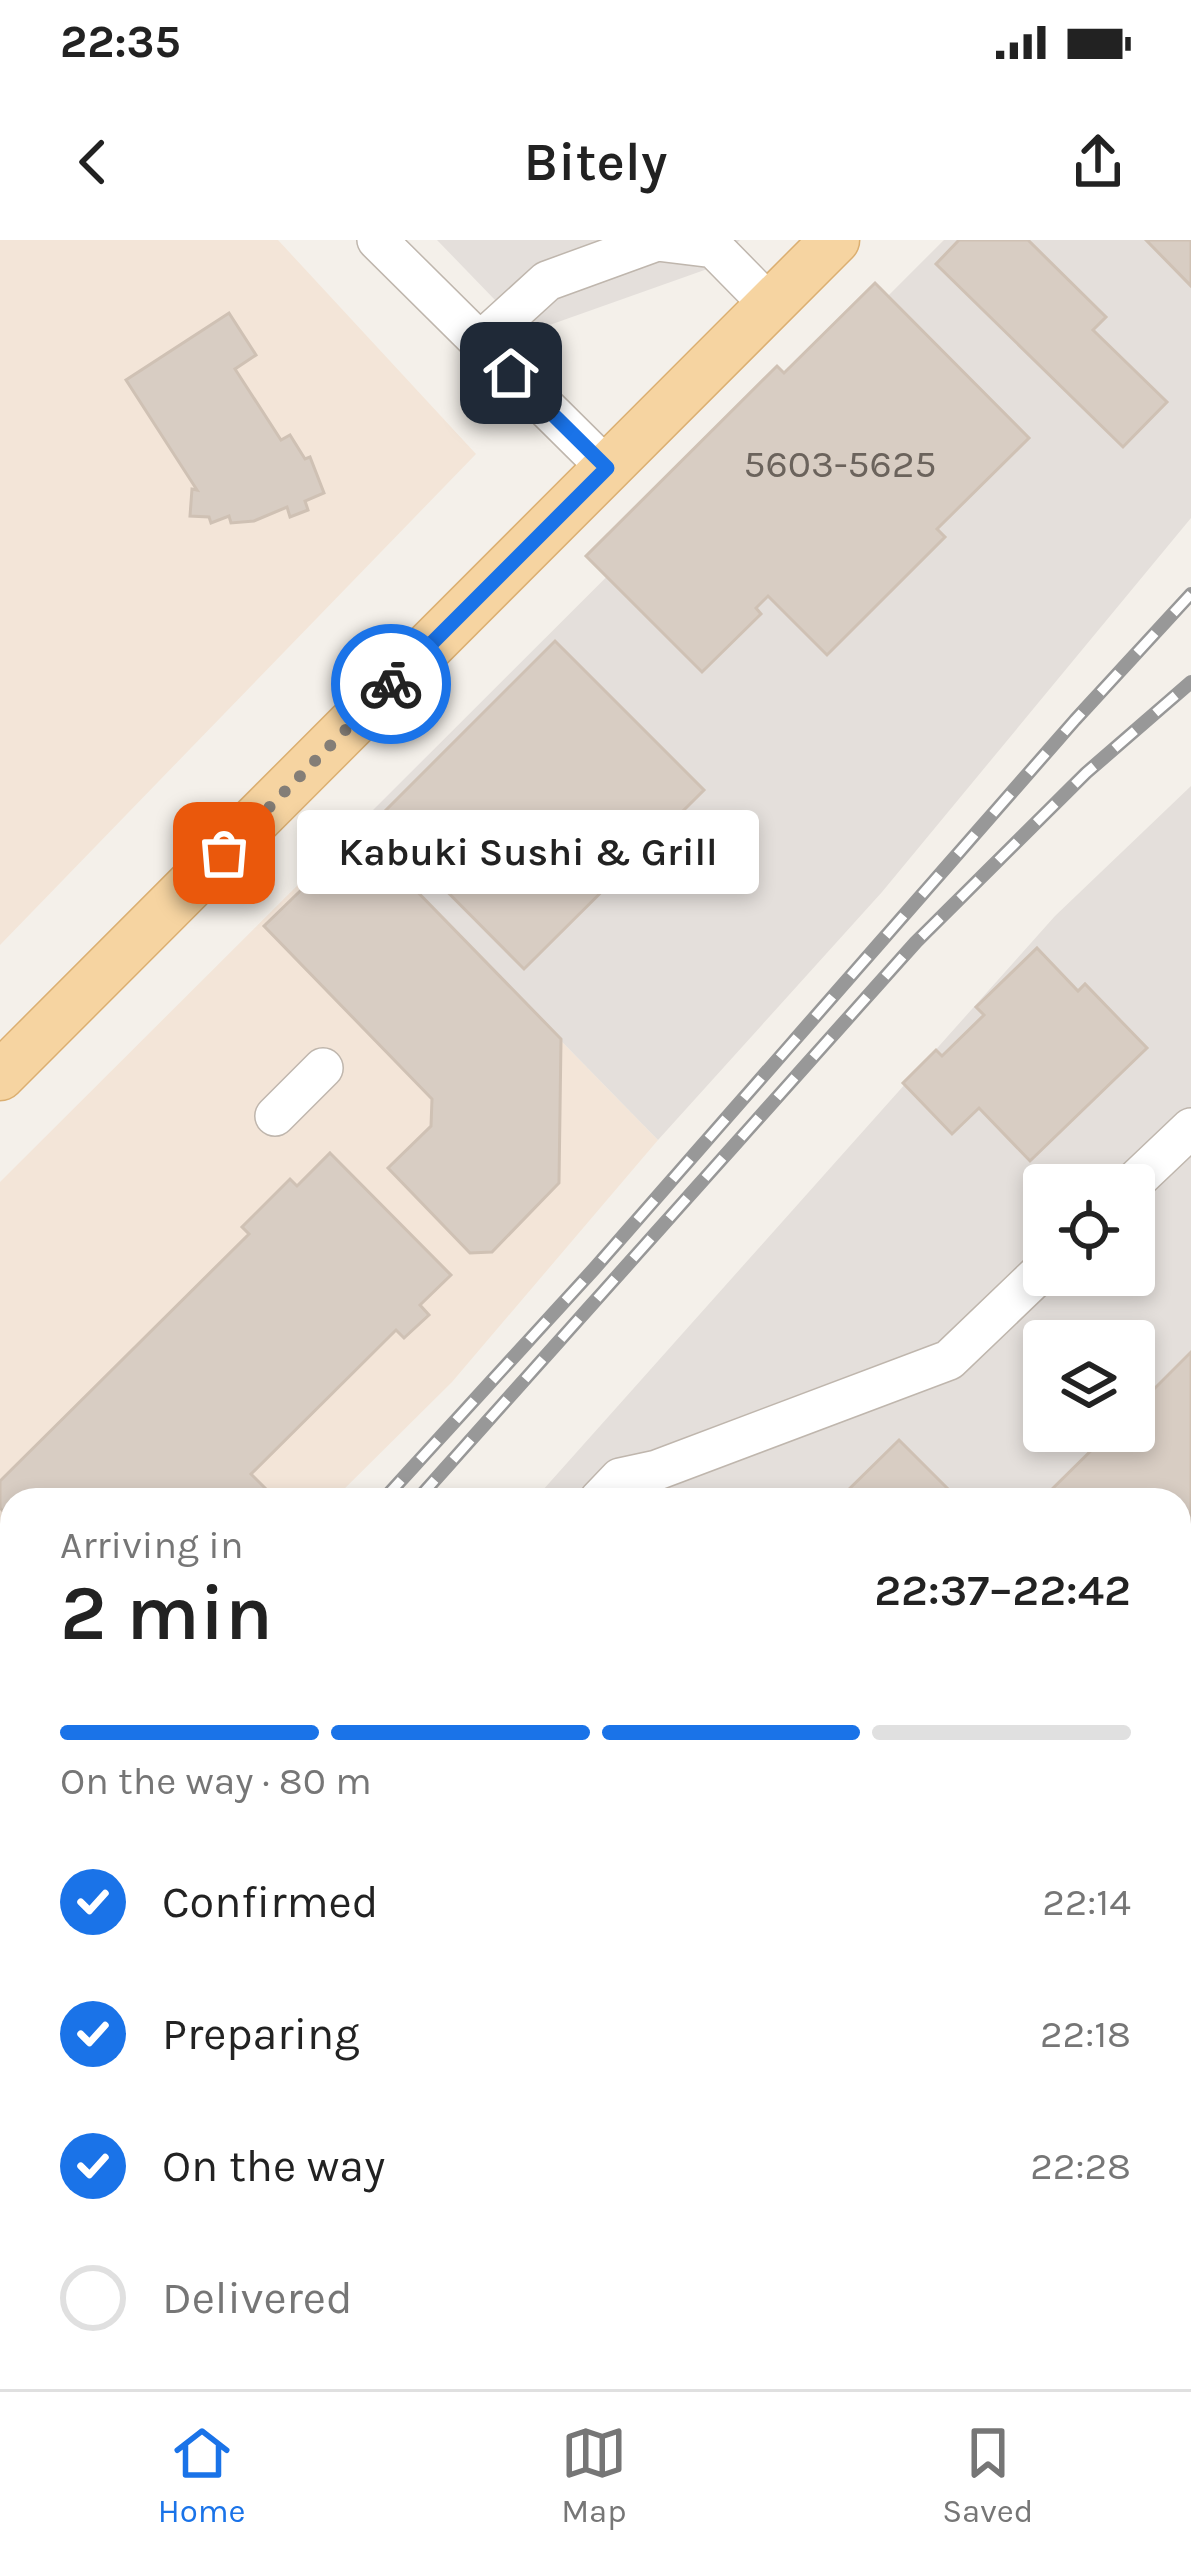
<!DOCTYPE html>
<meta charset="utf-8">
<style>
:root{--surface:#fff;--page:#f2f2f2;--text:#222;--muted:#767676;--line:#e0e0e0;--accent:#1a73e8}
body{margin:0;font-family:Karla,sans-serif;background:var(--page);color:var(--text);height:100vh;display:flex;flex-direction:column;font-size:45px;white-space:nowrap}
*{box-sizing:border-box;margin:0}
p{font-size:39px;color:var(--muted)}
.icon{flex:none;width:66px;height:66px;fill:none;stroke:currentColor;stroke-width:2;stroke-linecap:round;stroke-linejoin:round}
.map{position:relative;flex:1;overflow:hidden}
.side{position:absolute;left:0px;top:1248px;width:1191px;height:903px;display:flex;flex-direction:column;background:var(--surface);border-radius:36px 36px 0 0;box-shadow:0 6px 18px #0003}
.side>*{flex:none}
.fabs{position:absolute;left:1023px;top:924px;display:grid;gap:24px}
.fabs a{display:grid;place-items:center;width:132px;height:132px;border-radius:12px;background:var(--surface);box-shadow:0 6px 18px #0003;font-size:60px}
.pin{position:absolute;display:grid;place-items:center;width:102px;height:102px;color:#fff;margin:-51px;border-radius:24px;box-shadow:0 6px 18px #0006}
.courier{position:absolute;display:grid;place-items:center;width:120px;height:120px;margin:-60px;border:9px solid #1a73e8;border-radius:50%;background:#fff;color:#222;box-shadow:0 3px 15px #0007}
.bubble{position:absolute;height:84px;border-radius:12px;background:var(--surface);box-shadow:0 6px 18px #0003;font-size:39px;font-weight:600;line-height:84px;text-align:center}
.summary em{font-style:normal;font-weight:600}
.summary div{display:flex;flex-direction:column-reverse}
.summary{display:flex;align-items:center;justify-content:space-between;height:204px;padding:0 60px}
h1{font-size:78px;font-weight:600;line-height:90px}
.bar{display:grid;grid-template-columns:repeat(4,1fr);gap:18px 12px;align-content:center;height:144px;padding:0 60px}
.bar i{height:15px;border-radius:9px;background:var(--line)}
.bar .current{background:var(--accent)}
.bar p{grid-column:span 4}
ol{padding:0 60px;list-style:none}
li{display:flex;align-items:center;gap:36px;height:132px}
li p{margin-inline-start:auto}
li .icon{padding:12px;border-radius:50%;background:var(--accent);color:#fff;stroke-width:4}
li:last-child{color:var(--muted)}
li i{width:66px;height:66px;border:6px solid var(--line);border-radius:50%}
.status{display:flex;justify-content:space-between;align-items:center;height:84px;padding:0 60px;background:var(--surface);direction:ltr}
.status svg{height:33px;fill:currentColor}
header{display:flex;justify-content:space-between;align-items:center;height:156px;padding:0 60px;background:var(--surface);font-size:54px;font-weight:600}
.tab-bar{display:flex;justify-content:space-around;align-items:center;height:168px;border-top:3px solid var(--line);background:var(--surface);font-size:33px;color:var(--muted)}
.tab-bar a{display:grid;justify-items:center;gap:6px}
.tab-bar .current{color:var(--accent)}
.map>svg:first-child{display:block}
</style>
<div class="status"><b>22:35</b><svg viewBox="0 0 49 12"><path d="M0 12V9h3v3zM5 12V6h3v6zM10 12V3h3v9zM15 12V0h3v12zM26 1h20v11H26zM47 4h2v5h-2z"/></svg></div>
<header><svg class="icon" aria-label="back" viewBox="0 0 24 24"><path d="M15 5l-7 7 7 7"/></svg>Bitely<svg class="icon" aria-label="share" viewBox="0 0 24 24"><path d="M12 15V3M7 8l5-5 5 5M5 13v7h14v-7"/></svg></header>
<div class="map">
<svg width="1191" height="2149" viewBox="0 0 1191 2149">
<rect width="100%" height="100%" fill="#f4f0ea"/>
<path fill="#f3e5d8" d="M0,0H278L476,214L0,705Z
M354,589L658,900L452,1142L333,1260H12V1578L0,1590V942Z"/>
<path fill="#e4dfdb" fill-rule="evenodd" d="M437,0H740L713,27L527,93Z
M944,0H1191V278L882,652L658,900L354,589Z
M1191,546V2032L1179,2020V1260H534L1055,676ZM1044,945H1134V1035H1044ZM1044,1101H1134V1191H1044Z
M12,1805V2139H1129L1139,2149H0V1817Z"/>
<path fill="#d8cdc3" stroke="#cfc1b4" stroke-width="3" d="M959,0H1028L1106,77L1093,90L1167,162L1123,207L936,24Z
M1146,0H1191V46Z
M875,43L1029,198L937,289L945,297L827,415L768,356L756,368L761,374L702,432L586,316L777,126L784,133Z
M229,73L256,115L235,129L281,200L290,195L305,219L310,217L324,253L305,261L308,270L290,277L287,267L254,281L231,283L229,276L211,283L209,277L190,276L192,249L197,250L126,140Z
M555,401L704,550L524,729L376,580Z
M360,593L561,799L559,943L492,1012L470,1013L388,928L431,886L432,859L264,686Z
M1037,708L1078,751L1085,744L1147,808L1030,921L979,868L952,894L903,843L936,810L942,816L984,775L976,767Z
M330,913L451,1035L420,1065L429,1075L404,1098L396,1090L251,1234L272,1255L267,1260H244L240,1256L236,1260H12V1280L0,1268V1241L249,994L242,987L290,939L297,946Z
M1191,1112V1296L1179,1308V1260H1041L1111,1191H1134V1169Z
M899,1200L959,1260H838Z
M1179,1368L1191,1381L1179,1393Z
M0,1435L12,1447V1519L0,1531Z
M249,2139H522L512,2149H239Z
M761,2139H766L776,2149H750Z
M903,2139H968L958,2149H893Z"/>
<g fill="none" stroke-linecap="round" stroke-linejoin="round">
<defs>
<path id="minor" d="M377,0L607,228
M480,102L547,41L657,1L714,8L770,65
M275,876L323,828
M1131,945L1191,888
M599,1260L620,1238L657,1230L949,1120L1044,1029
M1179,1485L1191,1473
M1179,1882L1191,1870
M1179,1940L1191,1953
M1179,2026L1191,2013
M1179,2110L1191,2122"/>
<path id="major" d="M0,836L835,0"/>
</defs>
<use href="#minor" stroke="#bfb6ad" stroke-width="42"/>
<use href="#major" stroke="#dbaf71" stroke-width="51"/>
<use href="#minor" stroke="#fff" stroke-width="39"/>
<use href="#major" stroke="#f6d4a1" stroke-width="48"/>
<defs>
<path id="rail" d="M383,1260L594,1029L1075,480L1191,354
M417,1260L916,702L1086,533L1191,442
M0,1660L12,1648
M0,1696L12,1684"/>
</defs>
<use href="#rail" stroke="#989898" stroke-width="14"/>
<use href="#rail" stroke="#fff" stroke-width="9" stroke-dasharray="27" stroke-linecap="butt"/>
</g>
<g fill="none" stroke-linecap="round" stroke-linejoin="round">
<path stroke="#847e77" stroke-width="12" stroke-dasharray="0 21.6" d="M224,613L391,444"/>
<path stroke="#1a73e8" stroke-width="15" d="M391,444L607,228L511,133"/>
</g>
<g text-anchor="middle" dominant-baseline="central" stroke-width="12" stroke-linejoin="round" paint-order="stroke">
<g font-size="39" fill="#6b635c">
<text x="840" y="224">5603-5625</text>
</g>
</g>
</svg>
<div class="fabs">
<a><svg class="icon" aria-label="locate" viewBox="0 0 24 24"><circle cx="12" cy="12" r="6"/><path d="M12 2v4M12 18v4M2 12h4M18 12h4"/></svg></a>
<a><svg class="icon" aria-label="layers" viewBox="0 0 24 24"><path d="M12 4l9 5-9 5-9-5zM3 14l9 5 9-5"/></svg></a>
</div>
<div class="pin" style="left:224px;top:613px;background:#ea580c"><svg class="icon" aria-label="bag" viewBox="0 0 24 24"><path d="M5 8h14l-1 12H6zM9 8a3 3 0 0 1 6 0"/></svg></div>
<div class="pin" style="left:511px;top:133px;background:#1f2937"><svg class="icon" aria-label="home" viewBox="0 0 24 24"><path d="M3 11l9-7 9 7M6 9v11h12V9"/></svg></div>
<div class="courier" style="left:391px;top:444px"><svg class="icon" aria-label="bike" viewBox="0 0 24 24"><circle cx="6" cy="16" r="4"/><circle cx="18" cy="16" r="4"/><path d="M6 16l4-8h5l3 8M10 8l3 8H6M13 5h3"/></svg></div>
<div class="bubble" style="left:297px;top:570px;width:462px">Kabuki Sushi &amp; Grill</div>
<section class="side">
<div class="summary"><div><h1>2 min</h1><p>Arriving in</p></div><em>22:37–22:42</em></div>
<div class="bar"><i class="current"></i><i class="current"></i><i class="current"></i><i></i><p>On the way · 80 m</p></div>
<ol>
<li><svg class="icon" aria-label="check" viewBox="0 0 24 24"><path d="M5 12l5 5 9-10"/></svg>Confirmed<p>22:14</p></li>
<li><svg class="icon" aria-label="check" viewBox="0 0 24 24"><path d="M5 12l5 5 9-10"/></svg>Preparing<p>22:18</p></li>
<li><svg class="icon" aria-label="check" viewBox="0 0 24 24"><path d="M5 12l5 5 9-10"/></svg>On the way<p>22:28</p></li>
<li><i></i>Delivered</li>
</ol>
</section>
</div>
<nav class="tab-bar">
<a class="current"><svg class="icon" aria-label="home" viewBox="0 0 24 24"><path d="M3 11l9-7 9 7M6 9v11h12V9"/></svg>Home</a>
<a><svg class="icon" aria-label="map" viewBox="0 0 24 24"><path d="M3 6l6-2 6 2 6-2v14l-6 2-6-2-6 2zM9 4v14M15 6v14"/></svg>Map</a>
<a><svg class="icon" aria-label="saved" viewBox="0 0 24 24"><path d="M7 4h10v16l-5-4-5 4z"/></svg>Saved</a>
</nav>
